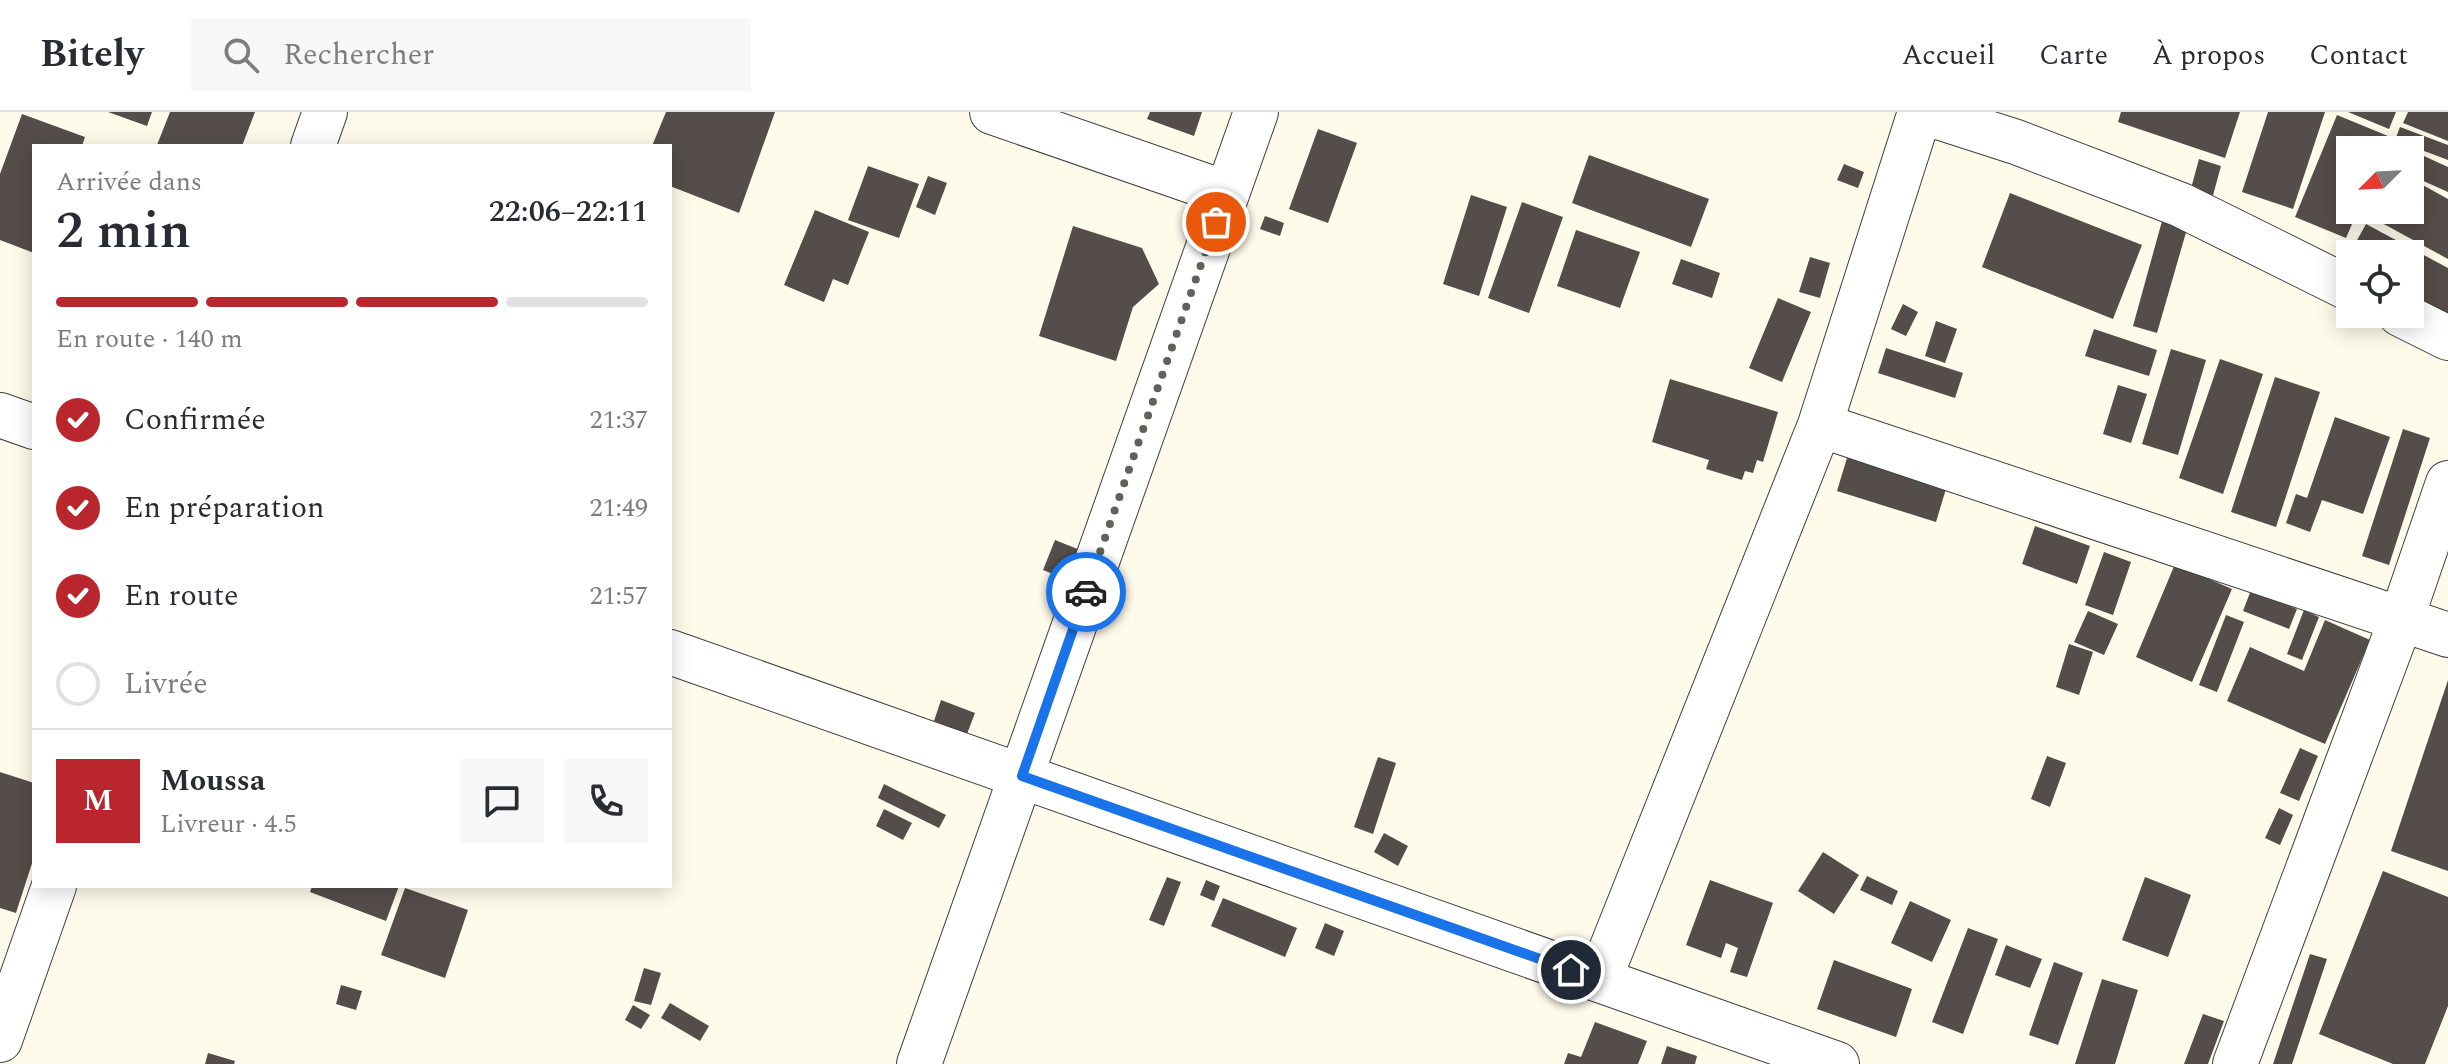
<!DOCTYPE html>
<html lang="fr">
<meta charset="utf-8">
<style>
:root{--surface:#fff;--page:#f7f7f7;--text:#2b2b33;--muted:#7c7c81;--line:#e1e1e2;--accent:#ba262e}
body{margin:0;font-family:Spectral,serif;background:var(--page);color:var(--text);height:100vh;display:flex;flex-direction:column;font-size:30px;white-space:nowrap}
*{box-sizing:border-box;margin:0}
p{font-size:26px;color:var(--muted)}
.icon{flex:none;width:44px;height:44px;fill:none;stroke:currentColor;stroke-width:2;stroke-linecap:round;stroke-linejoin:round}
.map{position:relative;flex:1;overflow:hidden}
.panel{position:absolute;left:32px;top:32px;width:640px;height:744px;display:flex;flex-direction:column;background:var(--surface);border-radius:0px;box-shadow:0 4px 20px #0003}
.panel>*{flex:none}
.needle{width:52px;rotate:246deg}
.fabs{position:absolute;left:2336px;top:24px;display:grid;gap:16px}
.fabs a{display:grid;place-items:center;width:88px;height:88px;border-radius:0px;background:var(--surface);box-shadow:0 4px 20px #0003;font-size:40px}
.pin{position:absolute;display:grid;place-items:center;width:68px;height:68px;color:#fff;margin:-34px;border:4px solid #fff;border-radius:50%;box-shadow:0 2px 8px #0007}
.courier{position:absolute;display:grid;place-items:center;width:80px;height:80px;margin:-40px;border:6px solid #1a73e8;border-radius:50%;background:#fff;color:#222;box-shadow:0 2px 10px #0007}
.head em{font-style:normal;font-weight:600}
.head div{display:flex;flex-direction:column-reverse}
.head{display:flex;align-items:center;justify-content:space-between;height:136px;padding:0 24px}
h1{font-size:52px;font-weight:600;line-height:60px}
.bar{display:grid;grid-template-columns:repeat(4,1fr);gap:12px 8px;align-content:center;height:96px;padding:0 24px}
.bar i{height:10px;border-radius:6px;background:var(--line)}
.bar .selected{background:var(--accent)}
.bar p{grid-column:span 4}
.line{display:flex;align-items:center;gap:20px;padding:0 24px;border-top:2px solid var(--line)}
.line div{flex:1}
.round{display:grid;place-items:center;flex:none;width:84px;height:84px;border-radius:0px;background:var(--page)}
ol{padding:0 24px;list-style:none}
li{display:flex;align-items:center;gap:24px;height:88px}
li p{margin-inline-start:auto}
li .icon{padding:8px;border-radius:50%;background:var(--accent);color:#fff;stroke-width:4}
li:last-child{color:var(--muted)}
li i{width:44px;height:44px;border:4px solid var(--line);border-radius:50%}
header{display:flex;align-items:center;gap:48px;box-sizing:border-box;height:112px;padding:0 40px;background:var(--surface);border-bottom:2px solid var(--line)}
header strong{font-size:38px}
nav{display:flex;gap:44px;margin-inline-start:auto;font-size:28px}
.search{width:560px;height:72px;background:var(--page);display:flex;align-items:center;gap:20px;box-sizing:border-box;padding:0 28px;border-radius:0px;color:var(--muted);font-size:30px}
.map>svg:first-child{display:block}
</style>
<header>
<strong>Bitely</strong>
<div class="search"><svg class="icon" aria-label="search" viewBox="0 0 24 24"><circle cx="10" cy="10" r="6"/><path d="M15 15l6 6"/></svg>Rechercher</div>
<nav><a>Accueil</a><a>Carte</a><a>À propos</a><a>Contact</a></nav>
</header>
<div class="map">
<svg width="2448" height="952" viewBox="0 0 2448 952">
<rect width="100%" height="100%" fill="#fffbeb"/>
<path fill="#544d49" d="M108,0H152L147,14Z
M170,0H255L242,34H160L157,33Z
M666,0H775L739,101L670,74V34H652Z
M1150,0H1202L1194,24L1147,7Z
M2121,0H2240L2225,46L2118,10Z
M2268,0H2325L2293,97L2242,80Z
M2348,0H2396L2389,17Z
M2408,0H2448V29L2403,11Z
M22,2L85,25L82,34H34V141L0,128V62Z
M2337,3L2388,24L2382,38H2350V98H2358L2346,126L2295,105Z
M2400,15L2448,33V48L2395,28Z
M1318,17L1357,31L1328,111L1289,97Z
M2391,29L2448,55V80L2410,63V38H2387Z
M1589,43L1709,87L1691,135L1572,91Z
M2199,47L2221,54L2212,87L2190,80Z
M1844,52L1864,60L1858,76L1837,68Z
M868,54L919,72L899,126L848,108Z
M928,64L947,71L935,103L916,95Z
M2410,66L2448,87V147L2369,104L2372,98H2410Z
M2010,81L2142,133L2113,207L1982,155Z
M1471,83L1507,95L1479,184L1443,172Z
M1522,90L1563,105L1529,201L1488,186Z
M815,98L869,120L848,173L833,167L824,190L784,173Z
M1265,104L1284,111L1280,124L1260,117Z
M2162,109L2187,117L2157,221L2133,214Z
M2366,112L2448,156V218L2410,198V142H2350V165L2340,159Z
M1073,114L1142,136L1159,172L1133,195L1116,249L1039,224Z
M1576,118L1640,140L1620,196L1557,174Z
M1810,145L1830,151L1820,186L1799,180Z
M1681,147L1720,161L1712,186L1672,172Z
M1778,186L1811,200L1782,270L1749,256Z
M1903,192L1918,200L1906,224L1891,217Z
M1936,209L1957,217L1945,251L1925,244Z
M2094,217L2157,238L2149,264L2085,244Z
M1886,236L1963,261L1955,286L1878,261Z
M2171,237L2206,248L2178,343L2142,332Z
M2220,247L2263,262L2223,382L2179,366Z
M2275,265L2320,280L2276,415L2231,400Z
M1670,267L1778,300L1763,350L1757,348L1753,361L1745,359L1742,368L1706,357L1709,348L1652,330Z
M2118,273L2147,282L2131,331L2103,322Z
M2335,305L2390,325L2363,402L2322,388L2310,420L2286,411L2296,382L2307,386Z
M2403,317L2430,326L2389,453L2362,444Z
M1850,336L1949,367L1936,410L1837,379Z
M2035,414L2090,434L2077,472L2022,452Z
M1055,428L1080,438L1068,468L1043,458Z
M2104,440L2131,450L2113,503L2085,493Z
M2175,452L2232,477L2192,570L2136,545Z
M2251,478L2297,497L2289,517L2243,499Z
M2304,498L2319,505L2302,548L2287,542Z
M2088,499L2118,512L2104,543L2074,530Z
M2226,503L2244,510L2217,580L2199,573Z
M2325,508L2370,528L2325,632L2227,589L2250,535L2304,559Z
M2069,532L2093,540L2079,583L2056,575Z
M2448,568V759L2391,739Z
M941,588L975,601L967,622L934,609Z
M2300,636L2318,644L2299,689L2280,681Z
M2047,644L2066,651L2050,695L2031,687Z
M1378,645L1396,651L1373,722L1354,715Z
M0,660L34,671V745L16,801L0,796Z
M884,672L946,703L939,716L878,686Z
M2279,696L2293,703L2280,733L2265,726Z
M884,697L912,711L903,728L876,714Z
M1384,721L1408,734L1398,754L1374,740Z
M1823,740L1859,763L1834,802L1798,779Z
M2383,759L2448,785V894L2425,952H2393L2319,922Z
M1867,764L1898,779L1892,793L1860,778Z
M1167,765L1181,770L1164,814L1149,808Z
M2145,765L2191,783L2168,845L2122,828Z
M1206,768L1220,774L1214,789L1200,783Z
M1710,768L1773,791L1747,865L1730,860L1738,836L1726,831L1721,846L1686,833Z
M312,774H399L386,809L310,780Z
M405,776L468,798L445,866L381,843Z
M1223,786L1297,816L1285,845L1211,814Z
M1910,789L1951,808L1932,850L1891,831Z
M1325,811L1344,819L1334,844L1315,836Z
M1968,816L1998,827L1963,922L1932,910Z
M2006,833L2042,847L2030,876L1995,863Z
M2310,842L2327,847L2292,952H2273Z
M1834,848L1912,877L1896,925L1817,897Z
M2054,850L2083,861L2058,933L2029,923Z
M644,856L661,861L651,893L634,889Z
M2102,867L2138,878L2115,952H2075Z
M341,873L362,879L356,898L336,892Z
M670,891L709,914L700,929L661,906Z
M633,893L650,903L641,917L625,908Z
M2203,902L2224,909L2208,952H2184Z
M1595,910L1647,929L1638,952H1564L1568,941L1581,945Z
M1667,934L1697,944L1695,952H1661Z
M208,941L235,949L234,952H205Z"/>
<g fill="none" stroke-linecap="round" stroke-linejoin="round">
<defs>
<path id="minor" d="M992,0L1226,81
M1923,0L2016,30L2181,93L2350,177
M313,34L325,0
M2400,202L2448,226
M0,303L34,315
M1820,313L2448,523
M670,540L1837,952
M1599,868L1820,313L1920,0
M0,928L54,774
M919,952L1256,0
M2235,952L2402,505L2448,371"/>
</defs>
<use href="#minor" stroke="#3f3f3f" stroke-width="46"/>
<use href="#minor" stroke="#fff" stroke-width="44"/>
</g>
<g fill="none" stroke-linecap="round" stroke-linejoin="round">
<path stroke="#61605a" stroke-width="8" stroke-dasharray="0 14.4" d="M1086,480L1216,110"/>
<path stroke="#1a73e8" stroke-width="10" d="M1086,480L1022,664L1571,858"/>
</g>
</svg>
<div class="fabs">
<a><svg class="needle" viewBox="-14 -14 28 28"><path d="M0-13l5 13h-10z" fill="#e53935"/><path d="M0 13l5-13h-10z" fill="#7c7c81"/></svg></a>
<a><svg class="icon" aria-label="locate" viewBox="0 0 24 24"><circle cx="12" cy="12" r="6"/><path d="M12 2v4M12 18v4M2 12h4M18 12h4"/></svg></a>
</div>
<div class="pin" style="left:1216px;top:110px;background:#ea580c"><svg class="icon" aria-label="bag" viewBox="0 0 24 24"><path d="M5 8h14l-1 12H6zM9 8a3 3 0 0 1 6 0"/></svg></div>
<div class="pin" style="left:1571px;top:858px;background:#1f2937"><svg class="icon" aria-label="home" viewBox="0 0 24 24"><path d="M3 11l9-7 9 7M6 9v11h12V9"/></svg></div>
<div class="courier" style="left:1086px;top:480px"><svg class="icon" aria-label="car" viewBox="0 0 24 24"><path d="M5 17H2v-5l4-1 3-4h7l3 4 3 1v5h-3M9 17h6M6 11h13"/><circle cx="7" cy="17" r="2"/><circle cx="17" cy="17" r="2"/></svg></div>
<section class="panel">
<div class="head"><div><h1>2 min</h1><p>Arrivée dans</p></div><em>22:06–22:11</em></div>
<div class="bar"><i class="selected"></i><i class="selected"></i><i class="selected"></i><i></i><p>En route · 140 m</p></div>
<ol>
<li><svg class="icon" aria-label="check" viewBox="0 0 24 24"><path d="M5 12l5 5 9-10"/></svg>Confirmée<p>21:37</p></li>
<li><svg class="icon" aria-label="check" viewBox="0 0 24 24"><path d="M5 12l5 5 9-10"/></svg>En préparation<p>21:49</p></li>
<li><svg class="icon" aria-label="check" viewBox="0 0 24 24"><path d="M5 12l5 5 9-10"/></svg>En route<p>21:57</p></li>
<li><i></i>Livrée</li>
</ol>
<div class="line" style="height:144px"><b class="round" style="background:var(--accent);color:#fff">M</b><div><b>Moussa</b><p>Livreur · 4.5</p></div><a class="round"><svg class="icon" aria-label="chat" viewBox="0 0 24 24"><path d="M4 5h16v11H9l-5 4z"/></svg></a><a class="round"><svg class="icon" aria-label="phone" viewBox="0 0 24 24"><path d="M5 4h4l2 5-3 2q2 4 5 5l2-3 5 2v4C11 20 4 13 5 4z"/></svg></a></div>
</section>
</div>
